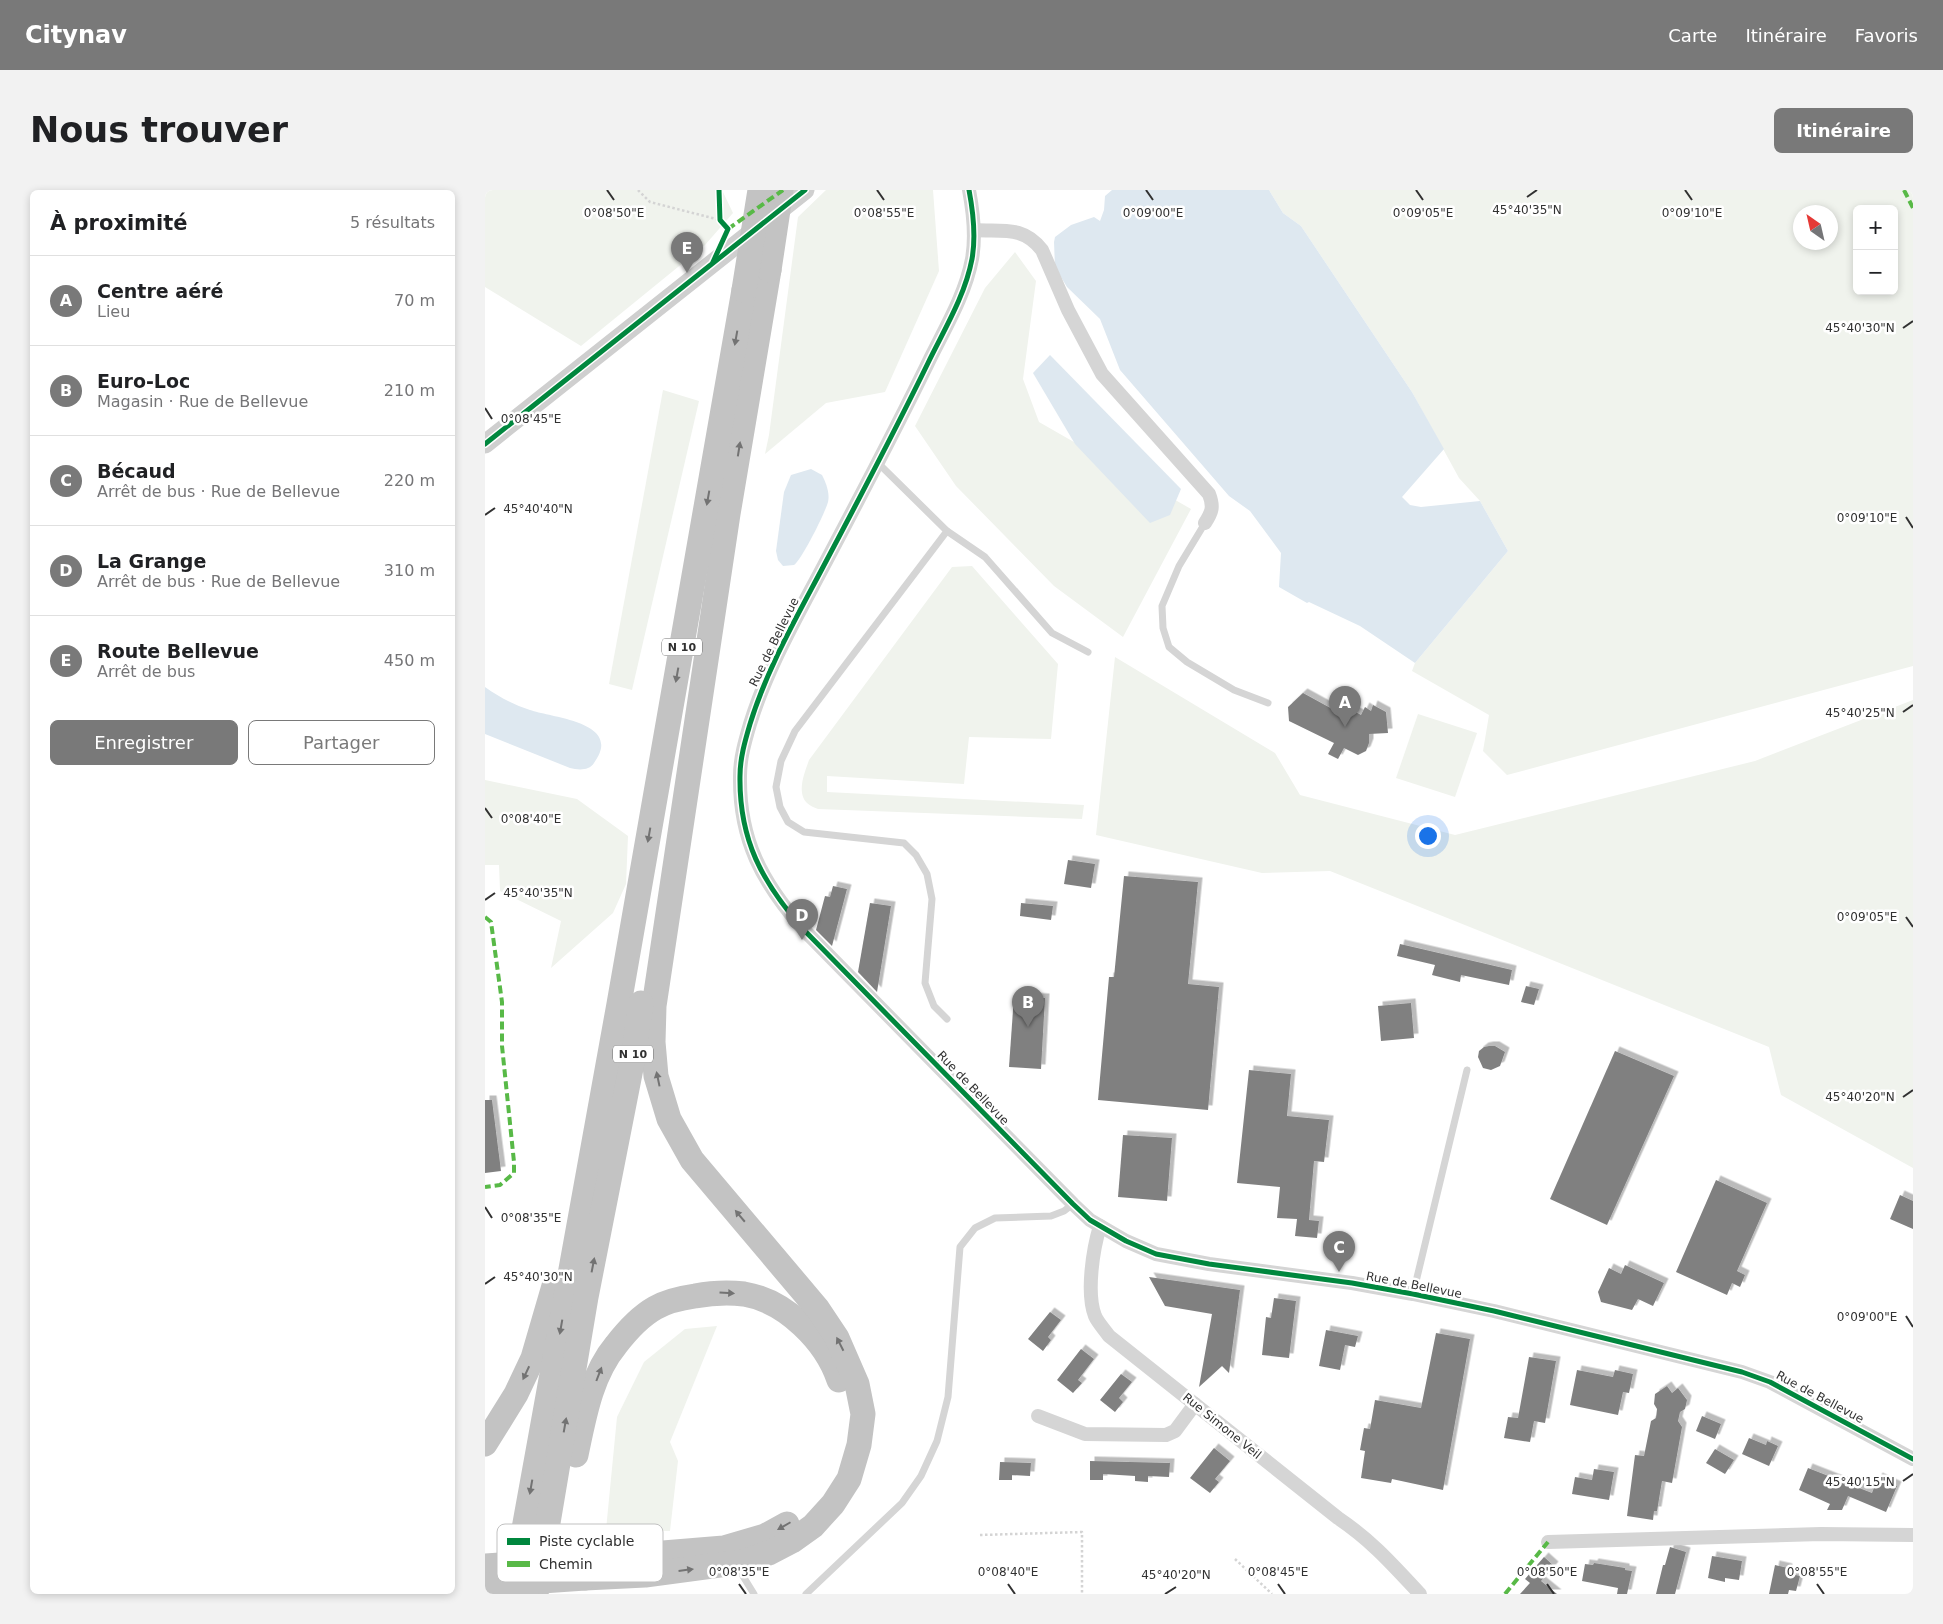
<!DOCTYPE html>
<html lang="fr">
<head>
<meta charset="utf-8">
<style>
  body { margin:0; font-family:"DejaVu Sans",sans-serif; background:#f2f2f2; color:#202124 }
  .controls { position:absolute; right:15px; top:15px; display:grid; overflow:hidden; border-radius:8px; box-shadow:0 2px 8px #0003 }
  .controls button { width:45px; height:45px; display:grid; place-items:center; padding:0; border:0; border-bottom:1px solid #e0e0e0; background:#fff; color:#202124; font:25px sans-serif }
  .compass { position:absolute; left:1308px; top:15px; width:45px; height:45px; border-radius:50%; background:#fff; box-shadow:0 2px 8px #0003; rotate:326deg }
  .you { position:absolute; left:942px; top:645px; width:18px; height:18px; margin:-12px; border:4px solid #fff; border-radius:50%; background:#1a73e8; box-shadow:0 0 0 8px #1a73e833 }
  .badge { display:grid; place-items:center; width:32px; height:32px; border-radius:50%; background:#797979; color:#fff; font-size:16px; font-weight:700 }
  .pin { position:absolute; translate:-50% -41px; filter:drop-shadow(0 1px 2px #0008) }
  .pin::after { content:''; position:absolute; top:26px; width:18px; height:15px; background:inherit; clip-path:polygon(0 0,100% 0,50% 100%) }
  .list { margin:0; padding:0; list-style:none }
  h2 { display:flex; justify-content:space-between; align-items:center; height:65px; margin:0; padding:0 20px; font-size:21px }
  h2 small { font-size:16px; font-weight:400; color:#757577 }
  .list li { display:grid; grid-template-columns:32px 1fr auto; gap:15px; align-items:center; box-sizing:border-box; height:90px; padding:0 20px; border-top:1px solid #e0e0e0 }
  .list b { display:block; font-size:19px; white-space:nowrap }
  .list p { margin:0; font-size:16px; white-space:nowrap; color:#757577 }
  .list em { font-size:16px; font-style:normal; color:#757577 }
  .actions { display:flex; gap:10px; padding:15px 20px }
  .actions a { flex:1; padding:11px 0; border:1px solid #797979; border-radius:8px; text-align:center; font-size:18px; color:#797979 }
  .actions .main { background:#797979; color:#fff }
  .map { position:relative; flex:none; width:1428px; height:1404px; overflow:hidden; border-radius:8px }
  header { display:flex; align-items:center; gap:30px; box-sizing:border-box; height:70px; padding:0 25px; background:#797979; color:#fff }
  header strong { font-size:24px }
  nav { display:flex; gap:28px; margin-inline-start:auto; font-size:18px }
  .intro { display:flex; align-items:center; justify-content:space-between; box-sizing:border-box; height:120px; padding:0 30px }
  h1 { margin:0; font-size:35px }
  .button { padding:12px 22px; border-radius:8px; background:#797979; color:#fff; font-size:18px; font-weight:700 }
  main { display:flex; gap:30px; padding:0 30px }
  aside { flex:1; background:#fff; border-radius:8px; box-shadow:0 2px 8px #0003 }
  .map>svg:first-child { display:block }
  .green { fill:#f0f3ed; fill-rule:evenodd }
  .water { fill:#dee8f0 }
  .building { fill:#808080; filter:url(#shadow) }
  .lines { fill:none; stroke-linecap:round; stroke-linejoin:round }
  .path { stroke:#d4d4d4; stroke-width:2.5; stroke-dasharray:2.5 2.5; stroke-linecap:butt }
  .lane { stroke:#d5d5d5; stroke-width:7 }
  .street { stroke:#d5d5d5; stroke-width:14 }
  .secondary { stroke:#cfcfcf; stroke-width:19 }
  .highway { stroke:#c3c3c3; stroke-width:25 }
  .highway-bridge { stroke:#c3c3c3; stroke-width:25 }
  .quiet { stroke:#58b947; stroke-width:4; stroke-dasharray:8 4; stroke-linecap:butt }
  .cycleway-casing { stroke:#fff; stroke-width:8 }
  .cycleway { stroke:#00873e; stroke-width:5 }
  .oneway { fill:#737373 }
  .ticks { fill:none; stroke:#313131; stroke-width:2 }
  .labels { text-anchor:middle; stroke-width:5; stroke-linejoin:round; paint-order:stroke }
  .shield { fill:#fff; stroke:#6f6f6f; stroke-width:1 }
  .shield-label { font-size:11px; font-weight:bold; fill:#313131 }
  .street-label { font-size:12px; fill:#313131; stroke:#fff }
  .key { fill:#fff; stroke:#c1c1c1; stroke-width:1 }
  .key-label { font-size:14px; fill:#313131 }
  .ticks-label { font-size:12px; text-anchor:middle; fill:#313131; stroke:#fff; stroke-width:5; stroke-linejoin:round; paint-order:stroke }
</style>
</head>
<body>
<header>
<strong>Citynav</strong>
<nav><a>Carte</a><a>Itinéraire</a><a>Favoris</a></nav>
</header>
<div class="intro"><h1>Nous trouver</h1><a class="button">Itinéraire</a></div>
<main>
<aside>
<h2>À proximité<small>5 résultats</small></h2>
<ul class="list">
<li><span class="badge">A</span><div><b>Centre aéré</b><p>Lieu</p></div><em>70 m</em></li>
<li><span class="badge">B</span><div><b>Euro-Loc</b><p>Magasin · Rue de Bellevue</p></div><em>210 m</em></li>
<li><span class="badge">C</span><div><b>Bécaud</b><p>Arrêt de bus · Rue de Bellevue</p></div><em>220 m</em></li>
<li><span class="badge">D</span><div><b>La Grange</b><p>Arrêt de bus · Rue de Bellevue</p></div><em>310 m</em></li>
<li><span class="badge">E</span><div><b>Route Bellevue</b><p>Arrêt de bus</p></div><em>450 m</em></li>
</ul>
<div class="actions"><a class="main">Enregistrer</a><a>Partager</a></div>
</aside>
<div class="map">
<svg width="1428" height="1404" viewBox="0 0 1428 1404">
  <defs>
    <filter id="shadow"><feDropShadow dx="4.5" dy="-4.5" stdDeviation="0" flood-color="#0004"/></filter>
  </defs>
  <rect width="100%" height="100%" fill="#fff"/>
  <g class="green">
    <polygon points="0,0 237,0 248,23 220,55 96,156 0,97"/>
    <polygon points="341,0 448,0 454,81 400,202 341,213 280,264 284,245 313,27"/>
    <path d="M784,0H1428V476L1022,585L998,561L1004,525L927,481L930,473L1023,361L995,311L974,288L927,202L816,36L798,23ZM1372,19H1409V101H1372ZM1316,22H1346V52H1316Z"/>
    <polygon points="530,62 551,91 538,189 554,232 706,319 638,447 569,396 471,296 430,236 500,98"/>
    <polygon points="178,200 214,211 147,500 124,494"/>
    <path d="M487,376L573,474L566,549L484,547L479,594L342,586V602L599,615L597,629L333,619C330,618 325,616 322,613C311,602 320,582 324,570L467,377Z"/>
    <polygon points="630,467 790,563 815,605 970,645 1270,571 1428,510 1428,978 1296,905 1284,857 845,681 777,683 611,645"/>
    <polygon points="933,524 992,543 970,607 911,588"/>
    <polygon points="0,590 92,609 143,646 141,694 128,723 66,778 76,731 15,701 14,675 0,675"/>
    <polygon points="232,1136 185,1252 193,1271 185,1341 121,1340 132,1227 159,1172 200,1139"/>
  </g>
  <g class="water">
    <polygon points="627,0 784,0 798,23 816,36 927,202 959,259 917,307 925,315 936,317 995,311 1023,361 930,473 875,436 824,412 822,413 794,397 796,363 765,321 744,306 635,180 615,129 582,97 570,77 569,52 570,47 586,35 609,27 615,31 619,20 620,6"/>
    <polygon points="565,165 696,299 685,325 665,333 590,254 548,183"/>
    <path d="M326,279L337,285C341,293 345,303 343,312C340,323 317,369 309,375L298,376L293,370L291,361L299,302L306,285Z"/>
    <path d="M0,497C14,507 29,515 45,520C68,528 139,532 109,573C104,581 93,580 85,578L0,544Z"/>
  </g>
  <g class="building">
    <polygon points="818,503 860,526 865,519 876,525 880,517 886,521 888,515 901,522 903,543 884,544 884,553 881,561 873,565 859,558 853,569 843,564 849,553 804,531 803,517"/>
    <polygon points="583,670 610,674 606,698 579,694"/>
    <polygon points="639,686 713,692 703,794 734,797 723,920 613,910 624,787 629,787"/>
    <polygon points="348,696 362,699 347,756 331,740 340,706 345,707"/>
    <polygon points="385,713 406,716 392,802 373,782"/>
    <polygon points="536,713 568,716 566,730 535,726"/>
    <polygon points="915,754 1027,780 1024,795 976,785 975,792 947,785 950,775 912,766"/>
    <polygon points="1041,796 1054,799 1049,815 1036,812"/>
    <polygon points="529,806 560,808 556,879 524,877"/>
    <polygon points="926,813 929,848 896,851 893,816"/>
    <polygon points="1004,856 1010,856 1020,862 1015,876 1006,880 998,878 993,867 994,861 999,857"/>
    <polygon points="1130,861 1189,886 1122,1035 1065,1009"/>
    <polygon points="764,880 806,884 802,926 844,930 839,972 829,971 824,1030 834,1031 832,1048 810,1046 812,1029 792,1028 795,997 752,993"/>
    <polygon points="0,910 7,910 16,981 0,983"/>
    <polygon points="638,945 687,948 682,1011 633,1007"/>
    <polygon points="1231,990 1282,1013 1252,1081 1260,1085 1255,1097 1247,1093 1242,1105 1191,1082"/>
    <polygon points="1415,1005 1428,1011 1428,1039 1405,1029"/>
    <polygon points="1140,1075 1179,1093 1168,1116 1153,1109 1147,1120 1116,1112 1113,1102 1124,1078 1136,1084"/>
    <polygon points="664,1087 755,1100 744,1183 737,1176 714,1197 727,1124 680,1116"/>
    <polygon points="789,1108 811,1111 804,1168 777,1165 781,1127 786,1128"/>
    <polygon points="565,1122 576,1130 563,1147 566,1150 558,1161 543,1149"/>
    <polygon points="841,1140 873,1146 870,1157 860,1155 855,1180 834,1176"/>
    <polygon points="951,1143 985,1149 958,1300 907,1289 906,1293 876,1288 880,1261 875,1260 879,1238 885,1239 890,1210 936,1218"/>
    <polygon points="596,1159 609,1169 593,1190 597,1193 588,1203 572,1190"/>
    <polygon points="1044,1167 1071,1171 1060,1233 1049,1231 1045,1252 1019,1248 1023,1227 1033,1228"/>
    <polygon points="1092,1180 1128,1187 1130,1180 1148,1184 1144,1203 1138,1202 1133,1225 1085,1215"/>
    <polygon points="636,1184 647,1192 634,1208 638,1212 630,1222 615,1210"/>
    <polygon points="1182,1196 1187,1203 1193,1198 1202,1210 1200,1219 1195,1222 1193,1231 1197,1237 1187,1293 1177,1291 1172,1321 1169,1321 1168,1330 1142,1326 1150,1265 1159,1266 1166,1231 1171,1228 1172,1219 1169,1214 1170,1204"/>
    <polygon points="1217,1226 1236,1234 1230,1249 1211,1241"/>
    <polygon points="1264,1248 1281,1255 1282,1251 1293,1256 1284,1276 1257,1264"/>
    <polygon points="729,1258 745,1271 730,1289 734,1292 725,1303 705,1288"/>
    <polygon points="1230,1259 1249,1270 1240,1284 1221,1273"/>
    <polygon points="605,1271 685,1273 684,1287 663,1286 663,1292 650,1291 650,1286 618,1284 618,1290 605,1290"/>
    <polygon points="515,1272 546,1273 545,1286 527,1285 527,1290 514,1290"/>
    <polygon points="1323,1278 1387,1303 1393,1287 1412,1296 1401,1322 1363,1306 1357,1320 1342,1320 1345,1314 1314,1300"/>
    <polygon points="1109,1279 1129,1282 1124,1310 1087,1304 1090,1287 1107,1290"/>
    <polygon points="1185,1357 1201,1362 1190,1404 1171,1404 1178,1375 1180,1375"/>
    <polygon points="1227,1366 1257,1371 1254,1390 1240,1388 1240,1392 1223,1388"/>
    <polygon points="1059,1367 1069,1376 1056,1391 1072,1404 1035,1404 1045,1393 1040,1389"/>
    <polygon points="1109,1373 1140,1378 1140,1380 1147,1381 1142,1404 1132,1404 1133,1398 1097,1391 1100,1374 1108,1375"/>
    <polygon points="1290,1375 1303,1378 1302,1383 1315,1386 1311,1401 1304,1400 1303,1404 1284,1404"/>
  </g>
  <g class="lines">
    <g class="path">
      <polyline points="153,0 165,12 235,30"/>
      <polyline points="495,1345 597,1342 597,1404"/>
      <polyline points="750,1369 787,1404"/>
    </g>
    <g class="lane">
      <polyline points="393,273 462,341 500,367 567,443 603,462"/>
      <polyline points="720,333 694,376 677,416 678,438 684,457 702,472 749,500 783,513"/>
      <polyline points="462,341 310,541 296,571 291,597 295,617 303,632 319,642 419,653 431,665 442,684 447,709 440,793 449,816 462,829"/>
      <polyline points="928,1104 982,880"/>
      <polyline points="253,1378 269,1404"/>
      <polyline points="321,1404 417,1313 436,1286 452,1251 463,1207 475,1057 490,1038 510,1028 566,1026 579,1021 588,1014"/>
    </g>
    <g class="street">
      <path d="M484,0C488,21 491,47 487,69C480,106 459,140 443,173C409,243 373,311 337,379C310,430 282,479 265,534C260,551 255,568 255,586C254,650 277,692 318,739L588,1014L605,1030L641,1051L671,1064L724,1074L867,1093L928,1104L1009,1121L1257,1182L1285,1192L1428,1269"/>
      <path d="M489,40C517,42 538,35 557,60L583,120L617,184L724,304C729,317 727,322 720,333"/>
      <path d="M615,1036C608,1059 601,1103 610,1126C613,1133 620,1140 624,1146L853,1328C887,1351 907,1374 935,1404"/>
      <polyline points="553,1226 600,1244 681,1245 690,1241 710,1214"/>
      <polyline points="1063,1352 1336,1344 1428,1345"/>
    </g>
    <polyline class="secondary" points="0,254 320,0"/>
    <g class="highway">
      <polyline points="0,1254 31,1204 48,1168 69,1096"/>
      <path d="M91,1265C99,1227 106,1185 131,1155C141,1142 156,1126 170,1118C182,1111 196,1108 210,1106C226,1103 243,1102 259,1104C301,1111 341,1151 354,1190"/>
      <polyline points="105,1369 239,1358 280,1346 302,1334"/>
      <polyline points="100,1388 160,1385 257,1372 284,1363 307,1351 328,1336 348,1314 364,1289 374,1255 378,1224 372,1194 352,1148 332,1118 207,970 184,929 171,886 168,852 169,816 243,324 284,80"/>
      <polyline points="29,1394 134,814 259,100"/>
      <polyline points="51,1404 101,1107 148,868 156,813"/>
    </g>
    <g class="highway-bridge">
      <polyline points="284,80 296,0"/>
      <polyline points="259,100 275,0"/>
      <polyline points="0,1376 105,1369"/>
      <polyline points="0,1395 100,1388"/>
    </g>
    <g class="quiet">
      <polyline points="1419,0 1428,18"/>
      <polyline points="243,39 298,0"/>
      <polyline points="0,727 6,732 17,812 17,856 29,972 29,983 15,995 0,997"/>
      <polyline points="1020,1404 1063,1352"/>
    </g>
    <g class="cycleway-casing">
      <g id="cycleway">
        <path d="M484,0C488,21 491,47 487,69C480,106 459,140 443,173C409,243 373,311 337,379C310,430 282,479 265,534C260,551 255,568 255,586C254,650 277,692 318,739L588,1014L605,1030L641,1051L671,1064L724,1074L867,1093L928,1104L1009,1121L1257,1182L1285,1192L1428,1269"/>
        <polyline points="228,72 243,39 235,30 234,0"/>
        <polyline points="0,254 320,0"/>
      </g>
    </g>
    <use href="#cycleway" class="cycleway"/>
  </g>
  <defs><path id="oneway-solid" d="M-6-.8H1V-3.2L6.5 0L1 3.2V.8H-6Z" transform="scale(1.25)"/></defs>
  <g class="oneway">
    <use href="#oneway-solid" transform="translate(251 148) rotate(100)"/>
    <use href="#oneway-solid" transform="translate(254 259) rotate(-81)"/>
    <use href="#oneway-solid" transform="translate(223 308) rotate(100)"/>
    <use href="#oneway-solid" transform="translate(192 485) rotate(100)"/>
    <use href="#oneway-solid" transform="translate(164 645) rotate(100)"/>
    <use href="#oneway-solid" transform="translate(173 889) rotate(-102)"/>
    <use href="#oneway-solid" transform="translate(255 1026) rotate(-130)"/>
    <use href="#oneway-solid" transform="translate(108 1075) rotate(-79)"/>
    <use href="#oneway-solid" transform="translate(242 1103) rotate(3)"/>
    <use href="#oneway-solid" transform="translate(76 1137) rotate(100)"/>
    <use href="#oneway-solid" transform="translate(355 1154) rotate(-117)"/>
    <use href="#oneway-solid" transform="translate(41 1183) rotate(115)"/>
    <use href="#oneway-solid" transform="translate(114 1184) rotate(-69)"/>
    <use href="#oneway-solid" transform="translate(80 1235) rotate(-80)"/>
    <use href="#oneway-solid" transform="translate(46 1297) rotate(100)"/>
    <use href="#oneway-solid" transform="translate(299 1336) rotate(150)"/>
    <use href="#oneway-solid" transform="translate(201 1380) rotate(-7)"/>
  </g>
  <path class="ticks" d="M122,0L129,10M392,0L399,10M661,0L668,10M931,0L938,10M1200,0L1207,10M1042,7L1052,0M1418,138L1428,131M0,218L7,229M0,325L10,318M1421,327L1428,338M1418,522L1428,515M0,618L7,628M0,710L10,703M1421,727L1428,737M1418,907L1428,900M0,1017L7,1028M0,1094L10,1087M1421,1126L1428,1137M1418,1291L1428,1284M254,1394L261,1404M523,1394L530,1404M793,1394L800,1404M1062,1394L1069,1404M1332,1394L1339,1404M680,1404L691,1397"/>
  <g class="labels">
    <g class="shield">
      <rect x="177" y="448.5" width="40" height="17" rx="4"/>
      <rect x="128" y="855.5" width="40" height="17" rx="4"/>
    </g>
    <g class="shield-label">
      <text x="197" y="461">N 10</text>
      <text x="148" y="868">N 10</text>
    </g>
    <g class="street-label">
      <text transform="translate(289 452) rotate(-64)" y="4">Rue de Bellevue</text>
      <text transform="translate(488 898) rotate(46)" y="4">Rue de Bellevue</text>
      <text transform="translate(929 1095) rotate(11)" y="4">Rue de Bellevue</text>
      <text transform="translate(1335 1207) rotate(28)" y="4">Rue de Bellevue</text>
      <text transform="translate(737 1236) rotate(39)" y="4">Rue Simone Veil</text>
    </g>
  </g>
  <rect x="12" y="1334" width="166" height="58" rx="8" class="key"/>
  <rect x="22" y="1348" width="23" height="7" fill="#00873e"/>
  <rect x="22" y="1371" width="23" height="6" fill="#58b947"/>
  <g class="key-label">
    <text x="54" y="1356">Piste cyclable</text>
    <text x="54" y="1379">Chemin</text>
  </g>
  <g class="ticks-label">
    <text x="1042" y="24">45°40'35"N</text>
    <text x="129" y="27">0°08'50"E</text>
    <text x="399" y="27">0°08'55"E</text>
    <text x="668" y="27">0°09'00"E</text>
    <text x="938" y="27">0°09'05"E</text>
    <text x="1207" y="27">0°09'10"E</text>
    <text x="1375" y="142">45°40'30"N</text>
    <text x="46" y="233">0°08'45"E</text>
    <text x="53" y="323">45°40'40"N</text>
    <text x="1382" y="332">0°09'10"E</text>
    <text x="1375" y="527">45°40'25"N</text>
    <text x="46" y="633">0°08'40"E</text>
    <text x="53" y="707">45°40'35"N</text>
    <text x="1382" y="731">0°09'05"E</text>
    <text x="1375" y="911">45°40'20"N</text>
    <text x="46" y="1032">0°08'35"E</text>
    <text x="53" y="1091">45°40'30"N</text>
    <text x="1382" y="1131">0°09'00"E</text>
    <text x="1375" y="1296">45°40'15"N</text>
    <text x="254" y="1386">0°08'35"E</text>
    <text x="523" y="1386">0°08'40"E</text>
    <text x="793" y="1386">0°08'45"E</text>
    <text x="1062" y="1386">0°08'50"E</text>
    <text x="1332" y="1386">0°08'55"E</text>
    <text x="691" y="1389">45°40'20"N</text>
  </g>
</svg>
<div class="controls">
<button>+</button>
<button>−</button>
</div>
<svg class="compass" viewBox="-18 -18 36 36"><path d="M0-13l5 13h-10z" fill="#e53935"/><path d="M0 13l5-13h-10z" fill="#757577"/></svg>
<div class="you"></div>
<div class="pin badge" style="left:860px;top:537px">A</div>
<div class="pin badge" style="left:543px;top:837px">B</div>
<div class="pin badge" style="left:854px;top:1082px">C</div>
<div class="pin badge" style="left:317px;top:750px">D</div>
<div class="pin badge" style="left:202px;top:83px">E</div>
</div>
</main>
</body>
</html>
